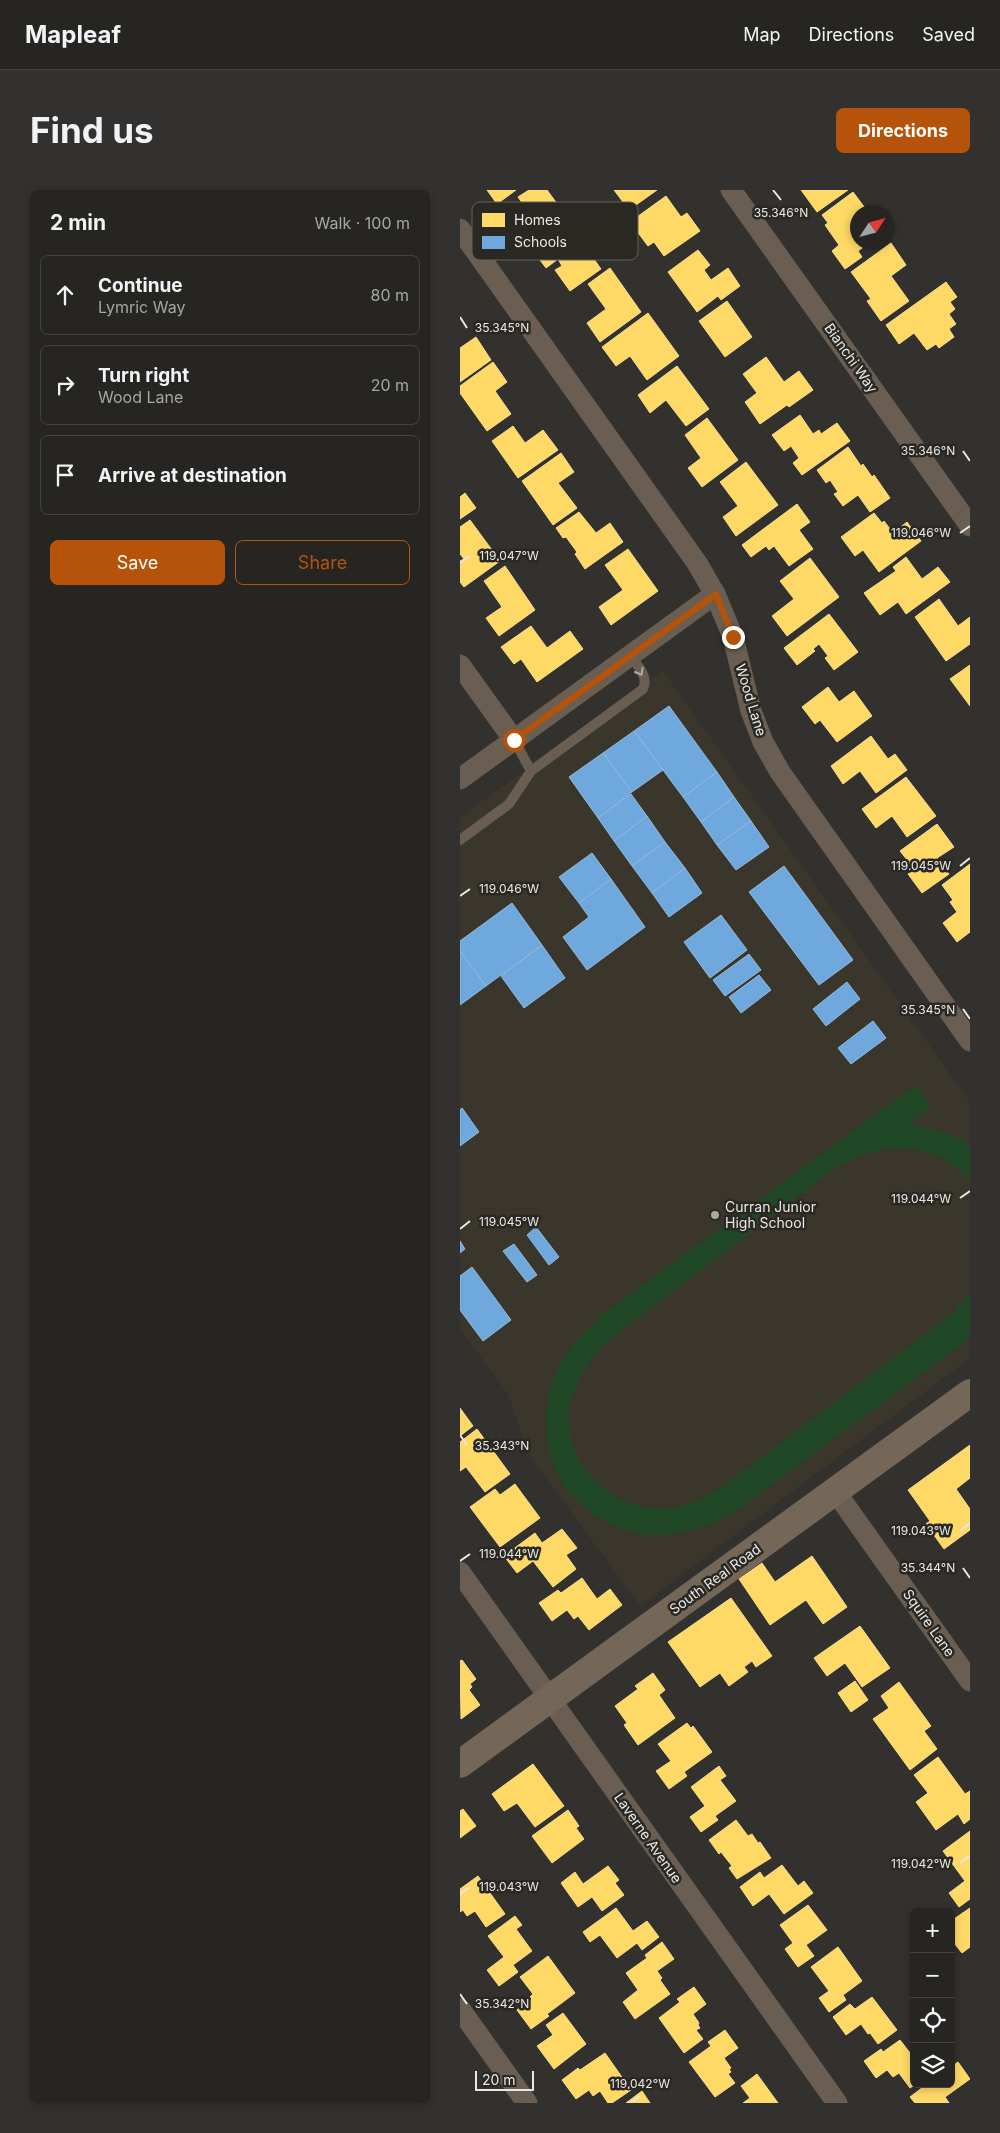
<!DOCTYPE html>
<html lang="en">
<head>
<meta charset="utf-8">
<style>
  body { margin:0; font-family:Inter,sans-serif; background:#32312f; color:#f1f3f6 }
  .controls { position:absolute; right:15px; bottom:15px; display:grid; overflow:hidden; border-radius:8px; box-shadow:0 2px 8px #0003 }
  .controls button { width:45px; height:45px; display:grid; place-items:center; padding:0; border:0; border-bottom:1px solid #424240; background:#262522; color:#f1f3f6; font:25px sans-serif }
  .compass { position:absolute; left:390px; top:15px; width:45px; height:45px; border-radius:50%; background:#262522; box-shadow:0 2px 8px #0003; rotate:54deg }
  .scale { position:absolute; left:15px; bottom:12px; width:59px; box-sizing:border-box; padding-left:5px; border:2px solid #e9e8e4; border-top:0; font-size:14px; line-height:18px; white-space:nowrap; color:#e9e8e4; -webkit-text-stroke:4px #2a2823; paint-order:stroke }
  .stop { position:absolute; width:15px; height:15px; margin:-11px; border:4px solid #b45309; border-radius:50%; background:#fff }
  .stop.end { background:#b45309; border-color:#fff; box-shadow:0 1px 5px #0008 }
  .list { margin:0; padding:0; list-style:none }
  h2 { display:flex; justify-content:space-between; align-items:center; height:65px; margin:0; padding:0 20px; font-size:21px }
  h2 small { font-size:16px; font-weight:400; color:#a4a5a5 }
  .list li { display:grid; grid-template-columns:32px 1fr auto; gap:15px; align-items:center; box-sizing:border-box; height:80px; margin:0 10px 10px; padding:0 10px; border:1px solid #424240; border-radius:8px }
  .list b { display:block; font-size:19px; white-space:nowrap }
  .list p { margin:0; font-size:16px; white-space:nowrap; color:#a4a5a5 }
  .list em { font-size:16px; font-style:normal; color:#a4a5a5 }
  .actions { display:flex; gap:10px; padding:15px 20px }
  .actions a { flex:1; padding:11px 0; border:1px solid #b45309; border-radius:8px; text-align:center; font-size:18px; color:#b45309 }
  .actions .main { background:#b45309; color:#fff }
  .icon { flex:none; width:28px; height:28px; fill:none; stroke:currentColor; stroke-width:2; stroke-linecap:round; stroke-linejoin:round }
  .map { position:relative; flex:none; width:510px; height:1913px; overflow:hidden; border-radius:8px }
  header { display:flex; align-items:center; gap:30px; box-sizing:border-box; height:70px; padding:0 25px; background:#262522; border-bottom:1px solid #424240 }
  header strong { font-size:24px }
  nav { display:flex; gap:28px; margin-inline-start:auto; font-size:18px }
  .intro { display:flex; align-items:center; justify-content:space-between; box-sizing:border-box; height:120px; padding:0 30px }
  h1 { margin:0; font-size:35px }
  .button { padding:12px 22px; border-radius:8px; background:#b45309; color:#fff; font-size:18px; font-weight:700 }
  main { display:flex; gap:30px; padding:0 30px }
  aside { flex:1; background:#262522; border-radius:8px; box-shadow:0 2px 8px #0003 }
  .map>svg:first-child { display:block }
  .built { fill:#3b362c }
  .green { fill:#204826 }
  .homes { fill:#ffd966; stroke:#f8de8c }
  .schools { fill:#6fa8dc; stroke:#94bbde }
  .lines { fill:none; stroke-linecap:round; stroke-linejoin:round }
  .lane { stroke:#695e51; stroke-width:10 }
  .street { stroke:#695e51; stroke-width:21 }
  .secondary { stroke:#746757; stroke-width:28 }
  .oneway { stroke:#afaaa2 }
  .route { stroke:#b45309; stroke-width:6 }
  .ticks { fill:none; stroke:#e9e8e4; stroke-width:2 }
  .poi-dot { fill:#a9a8a4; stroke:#2a2823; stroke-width:2 }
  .labels { text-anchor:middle; stroke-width:5; stroke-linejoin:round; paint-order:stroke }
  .street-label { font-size:14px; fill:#e9e8e4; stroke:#2a2823 }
  .poi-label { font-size:14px; fill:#e9e8e4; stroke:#2a2823; text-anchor:start }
  .key { fill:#2a2823; stroke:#63625d; stroke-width:1 }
  .key-label { font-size:14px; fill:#e9e8e4 }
  .ticks-label { font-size:12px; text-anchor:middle; fill:#e9e8e4; stroke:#2a2823; stroke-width:5; stroke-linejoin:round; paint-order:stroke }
</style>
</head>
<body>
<header>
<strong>Mapleaf</strong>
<nav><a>Map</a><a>Directions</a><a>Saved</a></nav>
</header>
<div class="intro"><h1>Find us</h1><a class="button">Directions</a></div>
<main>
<aside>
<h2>2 min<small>Walk · 100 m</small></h2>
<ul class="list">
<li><svg class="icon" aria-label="ahead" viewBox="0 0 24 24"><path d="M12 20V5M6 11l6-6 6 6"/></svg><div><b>Continue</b><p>Lymric Way</p></div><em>80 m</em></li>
<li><svg class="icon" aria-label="right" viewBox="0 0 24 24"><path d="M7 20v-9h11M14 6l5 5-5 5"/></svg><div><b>Turn right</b><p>Wood Lane</p></div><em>20 m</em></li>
<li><svg class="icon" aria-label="arrive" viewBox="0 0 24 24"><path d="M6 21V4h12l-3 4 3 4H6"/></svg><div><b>Arrive at destination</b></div></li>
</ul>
<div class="actions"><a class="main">Save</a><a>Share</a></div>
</aside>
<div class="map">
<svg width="510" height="1913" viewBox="0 0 510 1913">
  <rect width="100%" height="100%" fill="#33312e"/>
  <polygon class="built" points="203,481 510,912 510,1168 180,1416 68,1263 48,1204 0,1139 0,627"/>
  <path class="green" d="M456,895L471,917L448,934C470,939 492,941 510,956V991C471,949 423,950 376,978L150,1149C129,1170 111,1194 109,1224C106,1279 156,1323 209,1318C229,1316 246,1307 262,1297L488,1127L510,1103V1148L271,1325C247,1336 228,1344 202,1345C175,1347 144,1335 125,1317C119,1312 112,1307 108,1301C79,1262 79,1205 106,1165C114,1152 125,1141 137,1131L136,1129Z"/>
  <g class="homes">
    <polygon points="27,0 56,0 37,14"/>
    <polygon points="69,0 87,0 109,30 72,56 58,38 73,28 58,7"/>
    <polygon points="154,0 197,0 169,20"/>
    <polygon points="341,0 388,0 357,22"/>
    <polygon points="393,2 408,22 398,22 398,52 410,52 398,61 402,67 385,79 372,61 379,55 365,35 368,33 362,25"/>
    <polygon points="206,6 221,27 227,23 240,41 204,66 194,52 188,56 170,32"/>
    <polygon points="109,34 141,79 110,101 95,80 102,76 98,69 86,78 74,62"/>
    <polygon points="431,53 446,75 431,86 449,111 421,131 407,111 411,109 391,82"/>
    <polygon points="238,60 250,75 244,80 251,90 268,78 280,96 261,110 258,106 237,122 208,82"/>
    <polygon points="150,78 181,122 140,152 127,133 146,119 128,94"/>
    <polygon points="486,92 497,107 490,112 495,119 489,124 496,134 489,139 494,147 479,158 476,154 467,160 454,143 439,154 426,135"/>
    <polygon points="267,111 292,147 265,167 239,131"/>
    <polygon points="188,123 219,166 187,190 170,166 156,176 142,157"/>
    <polygon points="16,147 31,170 0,192 0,158"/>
    <polygon points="306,167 324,192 339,181 353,200 329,217 327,215 300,234 285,212 297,203 283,184"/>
    <polygon points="33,172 47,192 35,201 51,224 27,241 0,203 0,196"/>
    <polygon points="217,176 249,219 226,236 206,210 190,223 178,205"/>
    <polygon points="340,225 353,244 359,240 361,244 377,233 390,251 342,285 333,273 339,268 331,256 324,261 312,245"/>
    <polygon points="247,228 278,270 242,297 228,278 241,268 225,245"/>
    <polygon points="53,236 65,253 83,240 98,260 58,288 32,251"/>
    <polygon points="388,257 401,276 403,274 412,287 414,285 430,308 410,322 398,305 383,316 374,304 378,302 370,290 366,293 357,280"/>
    <polygon points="101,263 114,282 98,293 117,318 93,335 62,291"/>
    <polygon points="286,272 318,315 276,346 263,327 278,316 260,292"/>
    <polygon points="5,303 16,318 0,329 0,307"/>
    <polygon points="337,314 350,332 339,340 353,359 329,376 314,356 309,360 306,356 291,367 282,355"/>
    <polygon points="119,322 136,343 150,333 163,352 125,379 115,364 117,362 106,347 103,348 96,338"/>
    <polygon points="414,323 422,333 424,331 433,343 447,332 461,351 419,382 403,360 395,366 381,347"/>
    <polygon points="10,330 40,371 4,397 0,392 0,371 4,369 0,364 0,337"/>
    <polygon points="168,359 198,401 151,435 139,417 163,400 145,375"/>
    <polygon points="446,367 462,389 478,377 490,392 446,424 438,412 420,425 404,403 436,381 433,377"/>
    <polygon points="350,368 379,407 327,446 312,426 334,409 320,391"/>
    <polygon points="45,376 75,420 39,446 26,428 42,417 24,391"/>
    <polygon points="479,409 498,436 510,427 510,454 486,471 455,427"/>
    <polygon points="369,424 398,462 374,480 365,468 368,466 359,454 353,459 355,461 337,475 324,458"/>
    <polygon points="71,436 87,458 110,441 123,459 77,492 61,469 54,474 41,457"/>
    <polygon points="510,475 510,516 490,489"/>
    <polygon points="368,497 379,512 394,501 412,526 377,552 360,530 355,534 342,517"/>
    <polygon points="411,546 428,569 435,564 447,580 416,603 400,581 383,594 371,576"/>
    <polygon points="446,587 476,626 447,647 432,626 416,638 402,619"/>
    <polygon points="477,634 494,657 477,668 489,684 462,703 448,684 455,680 440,661"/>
    <polygon points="510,674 510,742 497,752 483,733 497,722 490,712 493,710 482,695"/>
    <polygon points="0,1218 13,1236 0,1246"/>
    <polygon points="17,1239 50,1284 25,1302 6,1277 0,1281 0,1252"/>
    <polygon points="510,1255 510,1288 496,1299 510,1319 510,1340 484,1359 466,1334 470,1331 448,1300"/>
    <polygon points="55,1294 80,1328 40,1357 10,1317 35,1299 40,1305"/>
    <polygon points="102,1339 117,1358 106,1365 116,1379 93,1397 73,1371 57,1383 44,1366 75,1343 82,1353"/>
    <polygon points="352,1366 387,1417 363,1434 346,1410 310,1435 279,1389 302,1373 315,1392"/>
    <polygon points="122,1388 137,1409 150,1399 162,1415 129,1440 118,1426 114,1429 107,1420 92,1431 79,1413 98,1400 101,1403"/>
    <polygon points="271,1408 312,1466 296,1477 292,1471 284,1477 288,1482 269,1496 260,1483 240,1497 208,1452"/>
    <polygon points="400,1436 430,1478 402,1497 385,1473 367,1486 354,1468"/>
    <polygon points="2,1470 16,1489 10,1494 12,1497 9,1500 20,1515 1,1529 0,1471"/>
    <polygon points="193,1483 205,1500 199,1505 215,1528 178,1555 164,1535 167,1533 155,1516 178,1499 175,1496"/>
    <polygon points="395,1491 408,1510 391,1522 378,1503"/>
    <polygon points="439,1492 471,1536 464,1541 477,1559 450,1580 413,1529 429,1518 421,1506"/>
    <polygon points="227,1533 231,1538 233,1536 252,1562 224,1582 227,1586 209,1599 196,1581 211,1571 198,1554"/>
    <polygon points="478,1567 505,1604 510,1601 510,1629 504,1634 498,1624 476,1640 456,1612 468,1603 454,1585"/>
    <polygon points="73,1574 104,1616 75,1637 57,1613 44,1621 32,1604"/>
    <polygon points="259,1576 266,1586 260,1590 276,1611 255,1626 258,1630 241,1642 230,1627 245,1616 231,1597"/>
    <polygon points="3,1619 16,1636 0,1648 0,1621"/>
    <polygon points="108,1620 119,1636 116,1638 124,1649 92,1673 72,1646"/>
    <polygon points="276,1630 288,1646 292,1644 298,1653 300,1652 311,1668 277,1689 269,1678 272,1676 261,1662 259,1664 249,1650"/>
    <polygon points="510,1641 510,1709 499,1717 489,1703 505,1691 483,1661"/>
    <polygon points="322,1675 338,1696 344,1691 353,1703 324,1724 309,1704 293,1716 280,1697 300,1682 304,1688"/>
    <polygon points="148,1676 159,1690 155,1693 164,1705 142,1721 132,1707 118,1717 101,1693 115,1682 123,1694"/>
    <polygon points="18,1686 45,1724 26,1737 15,1721 7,1726 3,1720 0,1722 0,1699"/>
    <polygon points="348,1715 367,1740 346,1755 354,1766 338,1777 325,1759 333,1753 320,1735"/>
    <polygon points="156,1718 173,1741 187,1731 199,1747 182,1760 177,1753 157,1768 140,1745 130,1752 123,1742"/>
    <polygon points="510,1718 510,1757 502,1763 491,1749 491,1731"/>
    <polygon points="55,1726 62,1735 56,1739 72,1761 53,1775 58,1782 39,1796 27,1780 44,1767 28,1746"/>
    <polygon points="202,1752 214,1769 197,1781 202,1788 200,1790 210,1804 175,1829 163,1812 178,1800 166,1783 187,1768 185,1765"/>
    <polygon points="378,1757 402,1791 383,1805 386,1810 369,1822 359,1808 369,1801 351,1777"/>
    <polygon points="88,1766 115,1803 87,1824 89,1826 71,1839 57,1820 72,1809 70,1807 73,1804 60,1787"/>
    <polygon points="234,1797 246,1814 233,1824 239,1833 238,1835 240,1838 236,1840 243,1849 224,1863 199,1828 220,1812 217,1809"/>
    <polygon points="412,1807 437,1840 418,1854 410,1843 408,1844 401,1834 386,1845 373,1827 390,1814 395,1819"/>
    <polygon points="103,1823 126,1854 94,1879 77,1856 93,1845 86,1835"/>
    <polygon points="265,1840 278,1858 264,1868 271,1878 269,1879 271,1882 268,1884 275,1893 255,1907 229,1872 251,1856 248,1852"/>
    <polygon points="440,1850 454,1868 454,1894 456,1894 450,1898 439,1883 433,1887 427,1880 416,1888 404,1871 421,1859 423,1862"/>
    <polygon points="145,1863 171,1900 152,1913 148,1913 140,1901 133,1906 129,1900 116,1909 102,1890 118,1878 120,1880"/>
    <polygon points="498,1872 510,1889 485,1907 489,1913 455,1913 450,1907 467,1894 491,1894 491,1877"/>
    <polygon points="297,1884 318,1913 283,1913 290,1908 281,1896"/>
    <polygon points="182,1901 190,1913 166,1913"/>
  </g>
  <g class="schools">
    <polygon points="209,516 257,582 223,607 174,541"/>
    <polygon points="174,541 203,580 172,602 143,563"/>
    <polygon points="143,563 172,602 138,628 109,587"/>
    <polygon points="257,582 274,607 241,632 223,607"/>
    <polygon points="171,604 187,626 154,651 138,628"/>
    <polygon points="274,607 291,631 257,655 241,632"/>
    <polygon points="187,626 205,652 172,676 154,651"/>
    <polygon points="291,631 309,657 276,680 257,655"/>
    <polygon points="205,652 225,678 192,703 172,676"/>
    <polygon points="132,663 151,689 119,713 99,687"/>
    <polygon points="324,676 393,770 359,795 289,702"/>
    <polygon points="225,678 242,703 209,727 192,703"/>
    <polygon points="151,689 185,737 127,780 103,747 129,727 119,713"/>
    <polygon points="52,713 82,755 26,796 0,761 0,751"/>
    <polygon points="261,725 287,760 250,788 224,752"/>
    <polygon points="82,755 105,788 64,818 41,786"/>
    <polygon points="1,762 26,796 0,815 0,763"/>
    <polygon points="289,764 301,780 265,806 253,790"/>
    <polygon points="299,785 311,800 281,823 269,807"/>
    <polygon points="387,792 400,809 366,836 353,819"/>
    <polygon points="413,831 426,848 391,874 378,858"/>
    <polygon points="2,918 19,942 0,956 0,920"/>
    <polygon points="76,1037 99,1067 89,1075 67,1045"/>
    <polygon points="0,1051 5,1059 0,1063"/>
    <polygon points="54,1054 77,1085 67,1092 43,1061"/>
    <polygon points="12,1077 51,1130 23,1151 0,1120 0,1086"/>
  </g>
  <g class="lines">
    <g class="lane">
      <polyline points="54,550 71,581"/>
      <path d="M0,650L49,614L71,581L183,499C189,486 177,475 170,466"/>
    </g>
    <g class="street">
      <polyline points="271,0 510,336"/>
      <polyline points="0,39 237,373 255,404 273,447 291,521 303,552 320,582 510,851"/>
      <polyline points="0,475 54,550"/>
      <polyline points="0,589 255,404"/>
      <polyline points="375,1301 510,1491"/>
      <polyline points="0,1382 377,1913"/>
      <polyline points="0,1819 67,1913"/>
    </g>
    <polyline class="secondary" points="0,1574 510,1203"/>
  </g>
  <defs><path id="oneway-chevron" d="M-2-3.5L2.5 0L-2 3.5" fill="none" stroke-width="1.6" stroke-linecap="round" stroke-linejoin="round" transform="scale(1.25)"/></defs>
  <use class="oneway" href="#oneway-chevron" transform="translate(180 482) rotate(60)"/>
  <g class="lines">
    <polyline class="route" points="54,550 256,404 273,447"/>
  </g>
  <path class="ticks" d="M313,0L321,10M0,127L7,138M503,261L510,271M500,343L510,336M0,373L10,366M500,676L510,668M0,706L10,699M503,819L510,829M500,1008L510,1001M0,1039L10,1031M0,1245L7,1255M500,1341L510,1333M0,1371L10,1364M503,1378L510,1388M500,1673L510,1666M0,1704L10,1697M0,1804L7,1814M170,1913L180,1906"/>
  <circle class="poi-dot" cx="255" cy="1025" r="5"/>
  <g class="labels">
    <g class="street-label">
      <text transform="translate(391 168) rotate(55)" y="5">Bianchi Way</text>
      <text transform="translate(291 510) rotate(73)" y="5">Wood Lane</text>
      <text transform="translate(255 1389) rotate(-36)" y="5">South Real Road</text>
      <text transform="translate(469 1433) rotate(55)" y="5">Squire Lane</text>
      <text transform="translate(188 1648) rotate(55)" y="5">Laverne Avenue</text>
    </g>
    <g class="poi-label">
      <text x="265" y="1022">Curran Junior<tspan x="265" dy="16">High School</tspan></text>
    </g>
  </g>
  <rect x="12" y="12" width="166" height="58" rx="8" class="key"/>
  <rect x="22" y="23" width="23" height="14" fill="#ffd966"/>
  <rect x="22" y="46" width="23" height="13" fill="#6fa8dc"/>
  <g class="key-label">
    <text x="54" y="35">Homes</text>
    <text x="54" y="57">Schools</text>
  </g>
  <g class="ticks-label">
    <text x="321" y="27">35.346°N</text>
    <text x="42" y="142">35.345°N</text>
    <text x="468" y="265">35.346°N</text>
    <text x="461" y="347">119.046°W</text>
    <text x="49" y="370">119.047°W</text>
    <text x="461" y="680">119.045°W</text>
    <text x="49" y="703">119.046°W</text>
    <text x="468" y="824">35.345°N</text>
    <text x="461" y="1013">119.044°W</text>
    <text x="49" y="1036">119.045°W</text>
    <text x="42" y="1260">35.343°N</text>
    <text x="461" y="1345">119.043°W</text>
    <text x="49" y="1368">119.044°W</text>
    <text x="468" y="1382">35.344°N</text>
    <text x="461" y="1678">119.042°W</text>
    <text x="49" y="1701">119.043°W</text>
    <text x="42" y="1818">35.342°N</text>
    <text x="180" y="1898">119.042°W</text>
  </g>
</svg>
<div class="controls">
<button>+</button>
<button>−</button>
<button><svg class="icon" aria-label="locate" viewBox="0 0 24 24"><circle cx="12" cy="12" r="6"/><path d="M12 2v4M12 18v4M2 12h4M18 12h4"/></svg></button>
<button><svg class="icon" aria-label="layers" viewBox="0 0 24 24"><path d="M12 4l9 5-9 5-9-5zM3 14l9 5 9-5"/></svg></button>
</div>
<svg class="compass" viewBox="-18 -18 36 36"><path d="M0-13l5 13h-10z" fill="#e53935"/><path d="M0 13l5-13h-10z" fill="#a4a5a5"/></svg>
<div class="scale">20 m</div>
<div class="stop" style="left:54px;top:550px"></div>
<div class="stop end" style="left:273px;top:447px"></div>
</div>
</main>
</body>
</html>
